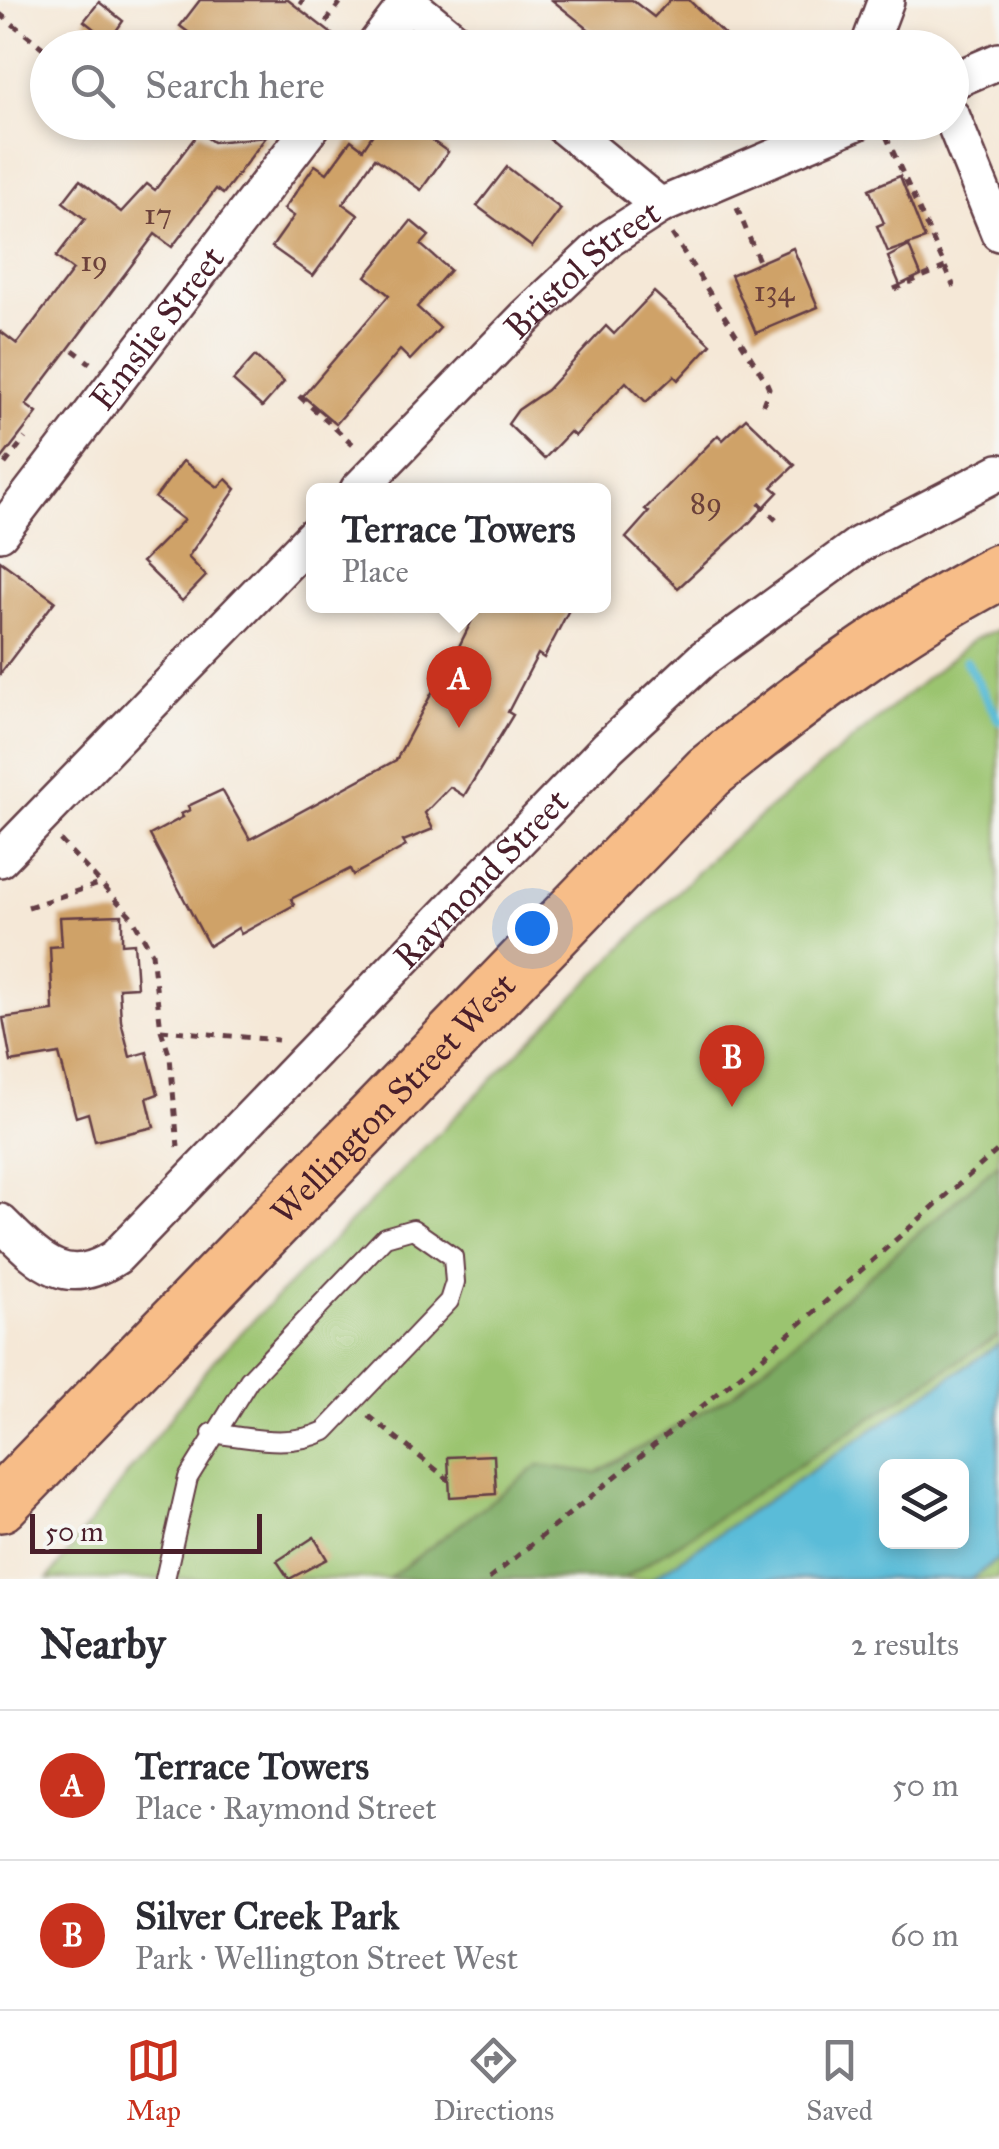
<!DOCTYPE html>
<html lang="en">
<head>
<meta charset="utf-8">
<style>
  body { margin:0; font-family:"IM FELL Great Primer",serif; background:#f2f2f3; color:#2b2b33 }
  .controls { position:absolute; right:30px; bottom:30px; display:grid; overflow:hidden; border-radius:15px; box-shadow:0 5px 15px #0003 }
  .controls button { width:90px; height:90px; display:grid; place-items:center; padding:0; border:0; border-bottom:2px solid #e1e1e2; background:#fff; color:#2b2b33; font:50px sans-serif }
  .scale { position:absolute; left:30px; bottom:25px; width:232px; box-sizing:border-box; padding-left:10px; border:5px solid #4a1f2b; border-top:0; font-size:28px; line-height:35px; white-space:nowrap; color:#4a1f2b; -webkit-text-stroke:8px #f6f6f2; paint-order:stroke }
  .you { position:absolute; left:532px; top:928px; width:35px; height:35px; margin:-25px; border:8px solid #fff; border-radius:50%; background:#1a73e8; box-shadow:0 0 0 15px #1a73e833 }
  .badge { display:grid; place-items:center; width:65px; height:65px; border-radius:50%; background:#c8321e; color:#fff; font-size:32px; font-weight:700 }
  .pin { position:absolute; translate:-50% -82px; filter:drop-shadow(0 2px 5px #0008) }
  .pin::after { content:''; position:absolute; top:52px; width:35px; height:30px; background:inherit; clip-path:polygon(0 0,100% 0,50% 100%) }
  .popup { position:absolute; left:306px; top:483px; width:305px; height:130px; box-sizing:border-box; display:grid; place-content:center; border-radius:15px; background:#fff; filter:drop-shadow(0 2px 8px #0005); font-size:32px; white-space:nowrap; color:#7c7c81 }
  .popup b { font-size:38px; color:#2b2b33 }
  .popup::after { content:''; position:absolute; left:50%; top:100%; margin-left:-20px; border:20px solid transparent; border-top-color:#fff }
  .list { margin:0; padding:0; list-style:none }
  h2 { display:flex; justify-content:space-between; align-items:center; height:130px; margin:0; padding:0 40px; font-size:42px }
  h2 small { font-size:32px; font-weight:400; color:#7c7c81 }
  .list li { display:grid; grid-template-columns:65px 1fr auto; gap:30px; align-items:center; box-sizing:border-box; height:150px; padding:0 40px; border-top:2px solid #e1e1e2 }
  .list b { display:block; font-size:38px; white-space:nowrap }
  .list p { margin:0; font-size:32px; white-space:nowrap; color:#7c7c81 }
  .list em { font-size:32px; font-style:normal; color:#7c7c81 }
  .icon { flex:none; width:55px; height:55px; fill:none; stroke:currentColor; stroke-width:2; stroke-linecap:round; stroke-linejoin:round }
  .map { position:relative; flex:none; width:999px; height:1579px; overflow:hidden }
  .search { position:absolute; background:#fff; box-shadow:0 5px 15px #0003; left:30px; right:30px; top:30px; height:110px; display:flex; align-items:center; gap:25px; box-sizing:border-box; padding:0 35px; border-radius:55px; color:#7c7c81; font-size:38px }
  .sheet { height:430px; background:#fff }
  nav { display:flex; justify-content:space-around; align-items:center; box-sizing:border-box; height:140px; border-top:2px solid #e1e1e2; background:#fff; font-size:28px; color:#7c7c81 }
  nav a { display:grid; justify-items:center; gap:5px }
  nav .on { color:#c8321e }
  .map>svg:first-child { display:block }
  .green { fill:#9bc470; stroke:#72724e; stroke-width:2.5; fill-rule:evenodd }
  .forest { fill:#7caa62; stroke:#636446; stroke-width:2.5 }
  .water { fill:#5abcd8; stroke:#526e82; stroke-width:2.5; fill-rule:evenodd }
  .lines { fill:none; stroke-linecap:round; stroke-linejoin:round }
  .stream { stroke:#5abcd8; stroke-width:9 }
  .building { fill:#cfa268 }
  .lane-casing { stroke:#643d45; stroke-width:22 }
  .street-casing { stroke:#643d45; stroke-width:40 }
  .primary-casing { stroke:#643d45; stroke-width:60 }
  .path { stroke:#643d45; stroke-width:5; stroke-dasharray:8 8; stroke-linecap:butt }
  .lane { stroke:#fff; stroke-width:18 }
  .street { stroke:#fff; stroke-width:35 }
  .primary { stroke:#f7bd88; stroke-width:55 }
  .labels { text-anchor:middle; stroke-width:9; stroke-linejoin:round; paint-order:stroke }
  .number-label { font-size:30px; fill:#6b403a }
  .street-label { font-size:35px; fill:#4a1f2b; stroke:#f6f6f2 }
</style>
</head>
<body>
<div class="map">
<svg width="999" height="1579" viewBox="0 0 999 1579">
  <rect width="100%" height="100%" fill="#f6f6f2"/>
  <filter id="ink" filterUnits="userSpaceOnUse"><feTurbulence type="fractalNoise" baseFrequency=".01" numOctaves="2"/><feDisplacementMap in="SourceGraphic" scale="20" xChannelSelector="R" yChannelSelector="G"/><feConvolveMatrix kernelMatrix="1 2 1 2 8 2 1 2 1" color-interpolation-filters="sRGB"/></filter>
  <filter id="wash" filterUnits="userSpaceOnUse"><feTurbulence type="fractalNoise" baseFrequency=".0048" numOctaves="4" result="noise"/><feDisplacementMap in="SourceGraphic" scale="40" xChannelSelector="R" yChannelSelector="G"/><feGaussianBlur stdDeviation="2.25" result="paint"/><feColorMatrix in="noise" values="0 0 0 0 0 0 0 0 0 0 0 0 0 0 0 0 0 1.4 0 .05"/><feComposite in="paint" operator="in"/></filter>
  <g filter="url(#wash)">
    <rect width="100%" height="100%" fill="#f5e8d7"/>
    <path class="green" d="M999,629V1579H48L213,1361L716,853L974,639ZM886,1466H962V1542H886Z"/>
    <polygon class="forest" points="999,1163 999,1335 623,1579 388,1579 539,1465 596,1473 733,1394"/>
    <path class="water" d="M999,1344V1558L971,1579H651ZM886,1466H962V1542H886Z"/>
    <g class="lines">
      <polyline class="stream" points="966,661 999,720"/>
    </g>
    <g id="blocks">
      <g class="building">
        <polygon points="200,0 288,0 350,48 209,48 180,26"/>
        <polygon points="552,0 632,0 654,17 670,0 689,0 738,48 612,48"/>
        <polygon points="99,2 123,21 109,41 84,21"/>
        <polygon points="381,122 406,122 448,152 421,190 375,158 343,204 358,215 313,276 272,247 294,216 284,209 315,165 327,173 351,140 363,149"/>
        <polygon points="199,132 213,142 266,137 223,194 216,189 172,247 155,234 26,405 37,413 0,461 0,331 17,344 73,270 56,257 85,219 63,202 80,180 121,212 147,184 155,190"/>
        <polygon points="507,167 561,209 532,247 477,206"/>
        <polygon points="900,176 925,239 888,252 877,226 884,223 869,189"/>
        <polygon points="411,221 429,236 421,245 450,270 417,307 440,328 410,360 400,350 336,424 303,396 389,295 366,276"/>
        <polygon points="909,246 921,275 900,285 888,257"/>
        <polygon points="793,248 818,307 756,333 731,275"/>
        <polygon points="654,292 711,344 678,380 674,376 646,402 626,382 575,436 570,432 544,459 508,424 518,410 547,390 606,326 614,334"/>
        <polygon points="255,356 284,382 262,407 233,381"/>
        <polygon points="746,418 795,465 772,487 778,492 750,522 678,588 626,538 649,512 645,509 718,435 723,440"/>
        <polygon points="183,461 218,487 226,479 236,489 188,557 206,576 182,601 142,562 184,520 155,498"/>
        <polygon points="0,561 55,601 0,674"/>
        <polygon points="479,606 571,606 544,658 538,654 508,712 513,715 464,796 450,787 425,813 433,829 403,841 406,846 353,875 350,869 291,899 294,905 241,934 238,928 209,946 150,835 183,817 181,814 190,810 188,806 222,790 250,839 396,760 435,687 438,689"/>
        <polygon points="122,915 122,944 134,943 137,987 119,988 121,1021 130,1057 147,1052 158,1094 147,1098 154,1127 95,1141 88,1113 76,1117 59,1054 11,1062 3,1018 53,1011 50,947 62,946 60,917"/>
        <polygon points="494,1455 496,1494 450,1497 448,1457"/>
        <polygon points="314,1537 327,1559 289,1579 277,1561"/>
      </g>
    </g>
  </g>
  <g filter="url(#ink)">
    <use href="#blocks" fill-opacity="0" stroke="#643d45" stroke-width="2.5"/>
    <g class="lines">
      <g class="lane-casing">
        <path id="lane" d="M165,1579L188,1478L249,1380L385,1237L413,1229L453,1257L455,1282L449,1301L325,1431C289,1448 251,1438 212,1433"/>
      </g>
      <g class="street-casing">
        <g id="street">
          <polyline points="405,0 464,48"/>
          <polyline points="373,48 408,2"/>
          <polyline points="868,48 886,0"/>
          <polyline points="952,81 999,61"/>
          <polyline points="952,117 999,233"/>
          <polyline points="558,122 660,206"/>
          <path id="s1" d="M358,490L527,316L609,239L660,206L857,122"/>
          <path id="s2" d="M0,533L315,122"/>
          <polyline points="0,859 314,535"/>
          <path id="s3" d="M0,1222C37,1258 63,1292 116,1257L608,747L704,658L860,544L999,472"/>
        </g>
      </g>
      <g class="primary-casing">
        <g id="primary">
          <path id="s4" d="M0,1504L709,772C802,697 893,628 999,572"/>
        </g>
      </g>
      <g class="path">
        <polyline points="300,4 303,0"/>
        <polyline points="0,14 48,52"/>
        <polyline points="326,22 340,3"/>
        <polyline points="886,136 954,287"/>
        <polyline points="737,208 759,261"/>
        <polyline points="672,234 766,381 769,388 762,407"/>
        <polyline points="894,289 945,267"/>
        <polyline points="73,350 90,363"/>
        <polyline points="299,396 355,446"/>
        <polyline points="5,464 25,438"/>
        <polyline points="759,503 780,524"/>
        <polyline points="60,840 132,917 152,953 161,1030 170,1057 178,1147"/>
        <polyline points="28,907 102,883"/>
        <polyline points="161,1030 278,1040"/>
        <polyline points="369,1416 449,1480"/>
        <polyline points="489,1579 758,1361 999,1149"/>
      </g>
      <use href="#lane" class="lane"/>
      <use href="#street" class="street"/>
      <use href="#primary" class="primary"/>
    </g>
  </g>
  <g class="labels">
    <g class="number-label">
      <text x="158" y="224">17</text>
      <text x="94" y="271">19</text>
      <text x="774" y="301">134</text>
      <text x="706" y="513">89</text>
    </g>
    <g class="street-label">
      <text dy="12" stroke="none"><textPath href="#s1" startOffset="315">Bristol Street</textPath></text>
      <text dy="12" stroke="none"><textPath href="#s2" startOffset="258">Emslie Street</textPath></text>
      <text dy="12" stroke="none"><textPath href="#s3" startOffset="662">Raymond Street</textPath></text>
      <text dy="12" stroke="none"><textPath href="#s4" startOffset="565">Wellington Street West</textPath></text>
    </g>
  </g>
</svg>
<div class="controls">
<button><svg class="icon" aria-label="layers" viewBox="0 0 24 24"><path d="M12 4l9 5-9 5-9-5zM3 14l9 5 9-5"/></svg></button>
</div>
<div class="scale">50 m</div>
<div class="you"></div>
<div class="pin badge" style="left:459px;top:728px">A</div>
<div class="popup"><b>Terrace Towers</b>Place</div>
<div class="pin badge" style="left:732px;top:1107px">B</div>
<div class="search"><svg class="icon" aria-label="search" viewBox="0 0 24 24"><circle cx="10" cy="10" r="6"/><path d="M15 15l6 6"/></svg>Search here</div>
</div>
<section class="sheet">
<h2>Nearby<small>2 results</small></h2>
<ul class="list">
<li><span class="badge">A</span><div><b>Terrace Towers</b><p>Place · Raymond Street</p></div><em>50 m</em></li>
<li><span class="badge">B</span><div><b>Silver Creek Park</b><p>Park · Wellington Street West</p></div><em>60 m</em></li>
</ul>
</section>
<nav>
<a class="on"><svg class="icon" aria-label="map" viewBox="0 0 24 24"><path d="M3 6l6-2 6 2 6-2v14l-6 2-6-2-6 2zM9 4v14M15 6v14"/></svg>Map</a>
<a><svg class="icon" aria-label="directions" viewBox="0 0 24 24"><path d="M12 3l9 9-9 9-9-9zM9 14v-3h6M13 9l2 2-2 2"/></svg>Directions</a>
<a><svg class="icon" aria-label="saved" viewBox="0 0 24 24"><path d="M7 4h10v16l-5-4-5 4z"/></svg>Saved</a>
</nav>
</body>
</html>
